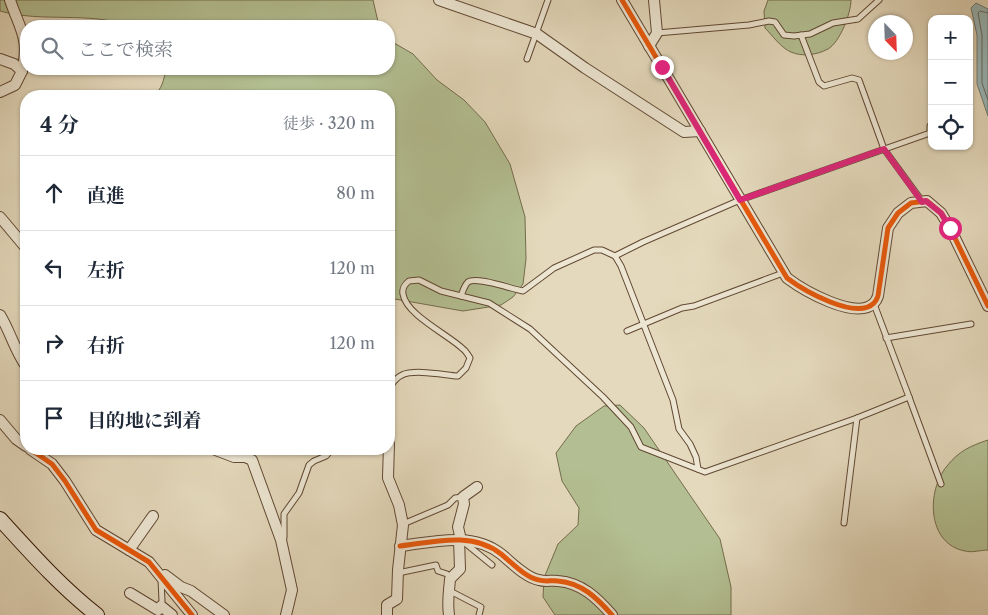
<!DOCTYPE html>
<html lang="ja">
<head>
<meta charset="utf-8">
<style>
  body { margin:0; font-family:"Libre Caslon Text","Noto Serif JP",serif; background:#f2f2f3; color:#1f2937 }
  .controls { position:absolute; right:15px; top:15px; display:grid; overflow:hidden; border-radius:10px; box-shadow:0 1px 4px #0004 }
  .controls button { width:45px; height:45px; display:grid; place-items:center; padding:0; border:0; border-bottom:1px solid #e0e1e3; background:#fff; color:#1f2937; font:25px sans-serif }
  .compass { position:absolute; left:868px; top:15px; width:45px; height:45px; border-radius:50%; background:#fff; box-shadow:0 1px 4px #0004; rotate:157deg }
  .stop { position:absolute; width:15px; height:15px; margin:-11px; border:4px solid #db2777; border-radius:50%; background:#fff }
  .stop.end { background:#db2777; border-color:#fff; box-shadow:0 1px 5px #0008 }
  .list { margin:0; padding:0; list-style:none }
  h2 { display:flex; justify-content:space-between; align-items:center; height:65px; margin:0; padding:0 20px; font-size:21px }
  h2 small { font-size:16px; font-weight:400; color:#747a83 }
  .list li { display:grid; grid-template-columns:32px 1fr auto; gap:15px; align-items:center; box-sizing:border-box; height:75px; padding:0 20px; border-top:1px solid #e0e1e3 }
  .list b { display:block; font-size:19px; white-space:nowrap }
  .list em { font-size:16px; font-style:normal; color:#747a83 }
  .icon { flex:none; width:28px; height:28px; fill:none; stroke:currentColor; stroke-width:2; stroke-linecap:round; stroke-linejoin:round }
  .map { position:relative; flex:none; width:988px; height:615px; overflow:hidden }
  .search { position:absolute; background:#fff; box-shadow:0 1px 4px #0004; left:20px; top:20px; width:375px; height:55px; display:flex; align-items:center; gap:12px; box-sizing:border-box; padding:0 18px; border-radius:20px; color:#747a83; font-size:19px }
  .panel { position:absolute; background:#fff; box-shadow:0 1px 4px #0004; left:20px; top:90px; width:375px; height:365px; border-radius:20px }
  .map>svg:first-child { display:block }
  .green { fill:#b3bf92; stroke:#746c4c }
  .water { fill:#98b8ba; stroke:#707872 }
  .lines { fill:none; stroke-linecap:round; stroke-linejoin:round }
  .shore { stroke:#666860; stroke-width:1 }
  .lane-casing { stroke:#614833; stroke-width:7 }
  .street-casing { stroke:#614833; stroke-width:12 }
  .secondary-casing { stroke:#351805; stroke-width:16 }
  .lane { stroke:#ede6d3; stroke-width:5 }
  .street { stroke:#ede6d3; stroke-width:10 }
  .secondary { stroke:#ede6d3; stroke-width:14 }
  .cycleway-casing { stroke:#ede6d3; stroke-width:8 }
  .cycleway { stroke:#e8590c; stroke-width:5 }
  .route { stroke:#db2777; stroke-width:6 }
</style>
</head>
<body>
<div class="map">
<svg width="988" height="615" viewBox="0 0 988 615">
  <rect width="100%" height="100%" fill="#e4d9bc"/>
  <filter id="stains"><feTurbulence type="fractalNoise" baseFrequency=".004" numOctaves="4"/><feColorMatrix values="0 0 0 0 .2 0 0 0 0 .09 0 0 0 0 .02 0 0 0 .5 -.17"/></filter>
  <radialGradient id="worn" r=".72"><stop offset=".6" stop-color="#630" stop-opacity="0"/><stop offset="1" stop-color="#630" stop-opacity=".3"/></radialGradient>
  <g class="green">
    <path d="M0,0H373L379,26H130C88,11 42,23 0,11Z"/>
    <path d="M768,0H851C851,13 840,42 828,49C817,55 802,57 791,52C781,48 772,35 765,28L764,11Z"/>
    <path d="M389,40L413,54L437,80L464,100L485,122L510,164L525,217L526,259L523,284L513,297L501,305L463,311L389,298V96H153C162,90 164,79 166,69H389Z"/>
    <polygon points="620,405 644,428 720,539 731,587 731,615 555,615 543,597 544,578 558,544 578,525 579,508 562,481 556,453 576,426 604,406"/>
    <path d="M988,440V550C981,550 972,553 965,551C927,544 926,491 947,466C959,451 970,446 988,440Z"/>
  </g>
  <polygon class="water" points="976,3 988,9 988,116 977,84 977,35 971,8"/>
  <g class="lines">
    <polyline class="shore" points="988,13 980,11 978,13 982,35 982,83 988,100"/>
    <g class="lane-casing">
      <g id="lane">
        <polyline points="657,33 749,25 769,21 775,22 784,35 794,36 810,34 833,23 858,19 879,0"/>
        <polyline points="801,35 819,82 824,86 852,78 859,80 884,149 922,201"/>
        <polyline points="527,59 548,0"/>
        <polyline points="615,256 643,242 740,200 930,133 930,126"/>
        <path d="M461,296C463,291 464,286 468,282C477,276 511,289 523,291L554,268L594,250H602L615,256L621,266L673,400L679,429L690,444L696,457L698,469"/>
        <polyline points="627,331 682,308 694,306 783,273"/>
        <polyline points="886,338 971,324"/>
        <path d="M389,389C391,384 397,377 402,375C415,369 444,375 458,376L466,368L470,358C468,355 466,351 463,349C449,335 406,315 403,294C402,289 405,284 409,281L419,280L441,291L489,303L530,329L603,397L631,427L641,447L705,472L857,418L909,397L874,304"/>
        <polyline points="909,397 941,484"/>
        <polyline points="844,523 857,418"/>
        <polyline points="403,524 448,505 455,498 463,497"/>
        <polyline points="282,539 284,538 284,514 299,493 309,465 314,461 326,456 332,449"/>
        <polyline points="465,543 492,565"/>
        <polyline points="398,573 436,565 438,571 447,574 450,579"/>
        <polyline points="161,579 162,601 161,606"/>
        <polyline points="450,591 481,607 479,615"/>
      </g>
    </g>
    <g class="street-casing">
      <g id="street">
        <path d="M10,0C20,30 30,38 22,71"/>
        <polyline points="439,0 537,34 585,68 684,132 700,131"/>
        <path d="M622,0L787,278C803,290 856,321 874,303C876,301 877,299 878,296L888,228L898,213L911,203L927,201L941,213L950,228L988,306"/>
        <polyline points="649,46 657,33 654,0"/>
        <polyline points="0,59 14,64 22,71 15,85 0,92"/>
        <polyline points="0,217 26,248"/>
        <path d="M0,315C10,331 15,351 26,366"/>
        <polyline points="0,420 16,439 26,446"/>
        <polyline points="30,449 52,464 65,481 96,530 149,562 192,615"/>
        <polyline points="213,449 234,457 245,457 252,460 281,540 292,590 286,615"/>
        <polyline points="461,540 458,527 464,504 463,497 477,487"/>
        <path d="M400,546C433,542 472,531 501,554C511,562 526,578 539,580C545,582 552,580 558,581C582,583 597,598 612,615"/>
        <polyline points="129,550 153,516"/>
        <polyline points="165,575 181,587 191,591 224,615"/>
        <polyline points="130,593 158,610 161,606 172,615"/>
        <polyline points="387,615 387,605 397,599 398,570 403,525 399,505 388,478 389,444"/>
        <path d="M449,615C447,601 449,593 450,579L460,569L459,539"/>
      </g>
    </g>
    <g class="secondary-casing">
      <path id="secondary" d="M0,519C31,553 61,587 97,615"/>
    </g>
    <use href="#lane" class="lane"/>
    <use href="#street" class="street"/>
    <use href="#secondary" class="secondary"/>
    <g class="cycleway-casing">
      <g id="cycleway">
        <path d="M622,0L787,278C803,290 856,321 874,303C876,301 877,299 878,296L888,228L898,213L911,203L927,201L941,213L950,228L988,306"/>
        <polyline points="30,449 52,464 65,481 96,530 149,562 192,615"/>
        <path d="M400,546C433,542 472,531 501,554C511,562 526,578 539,580C545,582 552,580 558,581C582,583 597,598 612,615"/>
      </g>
    </g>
    <use href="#cycleway" class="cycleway"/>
  </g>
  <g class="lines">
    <polyline class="route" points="662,67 740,200 884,149 922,202 926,201 941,213 950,228"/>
  </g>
  <rect width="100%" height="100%" filter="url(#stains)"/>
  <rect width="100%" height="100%" fill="url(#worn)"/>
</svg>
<div class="controls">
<button>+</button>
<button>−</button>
<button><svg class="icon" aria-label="locate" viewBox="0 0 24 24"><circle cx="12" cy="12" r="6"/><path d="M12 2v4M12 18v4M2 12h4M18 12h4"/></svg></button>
</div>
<svg class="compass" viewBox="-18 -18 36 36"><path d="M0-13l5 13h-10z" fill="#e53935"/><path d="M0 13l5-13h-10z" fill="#747a83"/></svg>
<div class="stop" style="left:950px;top:228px"></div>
<div class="stop end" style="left:662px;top:67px"></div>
<div class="search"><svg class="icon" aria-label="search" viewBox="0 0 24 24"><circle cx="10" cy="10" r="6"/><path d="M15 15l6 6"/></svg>ここで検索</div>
<section class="panel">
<h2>4 分<small>徒歩 · 320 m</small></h2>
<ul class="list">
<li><svg class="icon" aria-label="ahead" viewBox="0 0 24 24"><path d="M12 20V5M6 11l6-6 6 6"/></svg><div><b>直進</b></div><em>80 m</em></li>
<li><svg class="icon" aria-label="left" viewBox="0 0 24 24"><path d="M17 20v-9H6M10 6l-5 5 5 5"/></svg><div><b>左折</b></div><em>120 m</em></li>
<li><svg class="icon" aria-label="right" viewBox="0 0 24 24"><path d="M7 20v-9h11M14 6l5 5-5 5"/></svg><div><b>右折</b></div><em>120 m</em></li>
<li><svg class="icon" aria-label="arrive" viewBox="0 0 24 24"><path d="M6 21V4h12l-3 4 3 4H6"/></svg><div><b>目的地に到着</b></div></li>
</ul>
</section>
</div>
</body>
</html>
